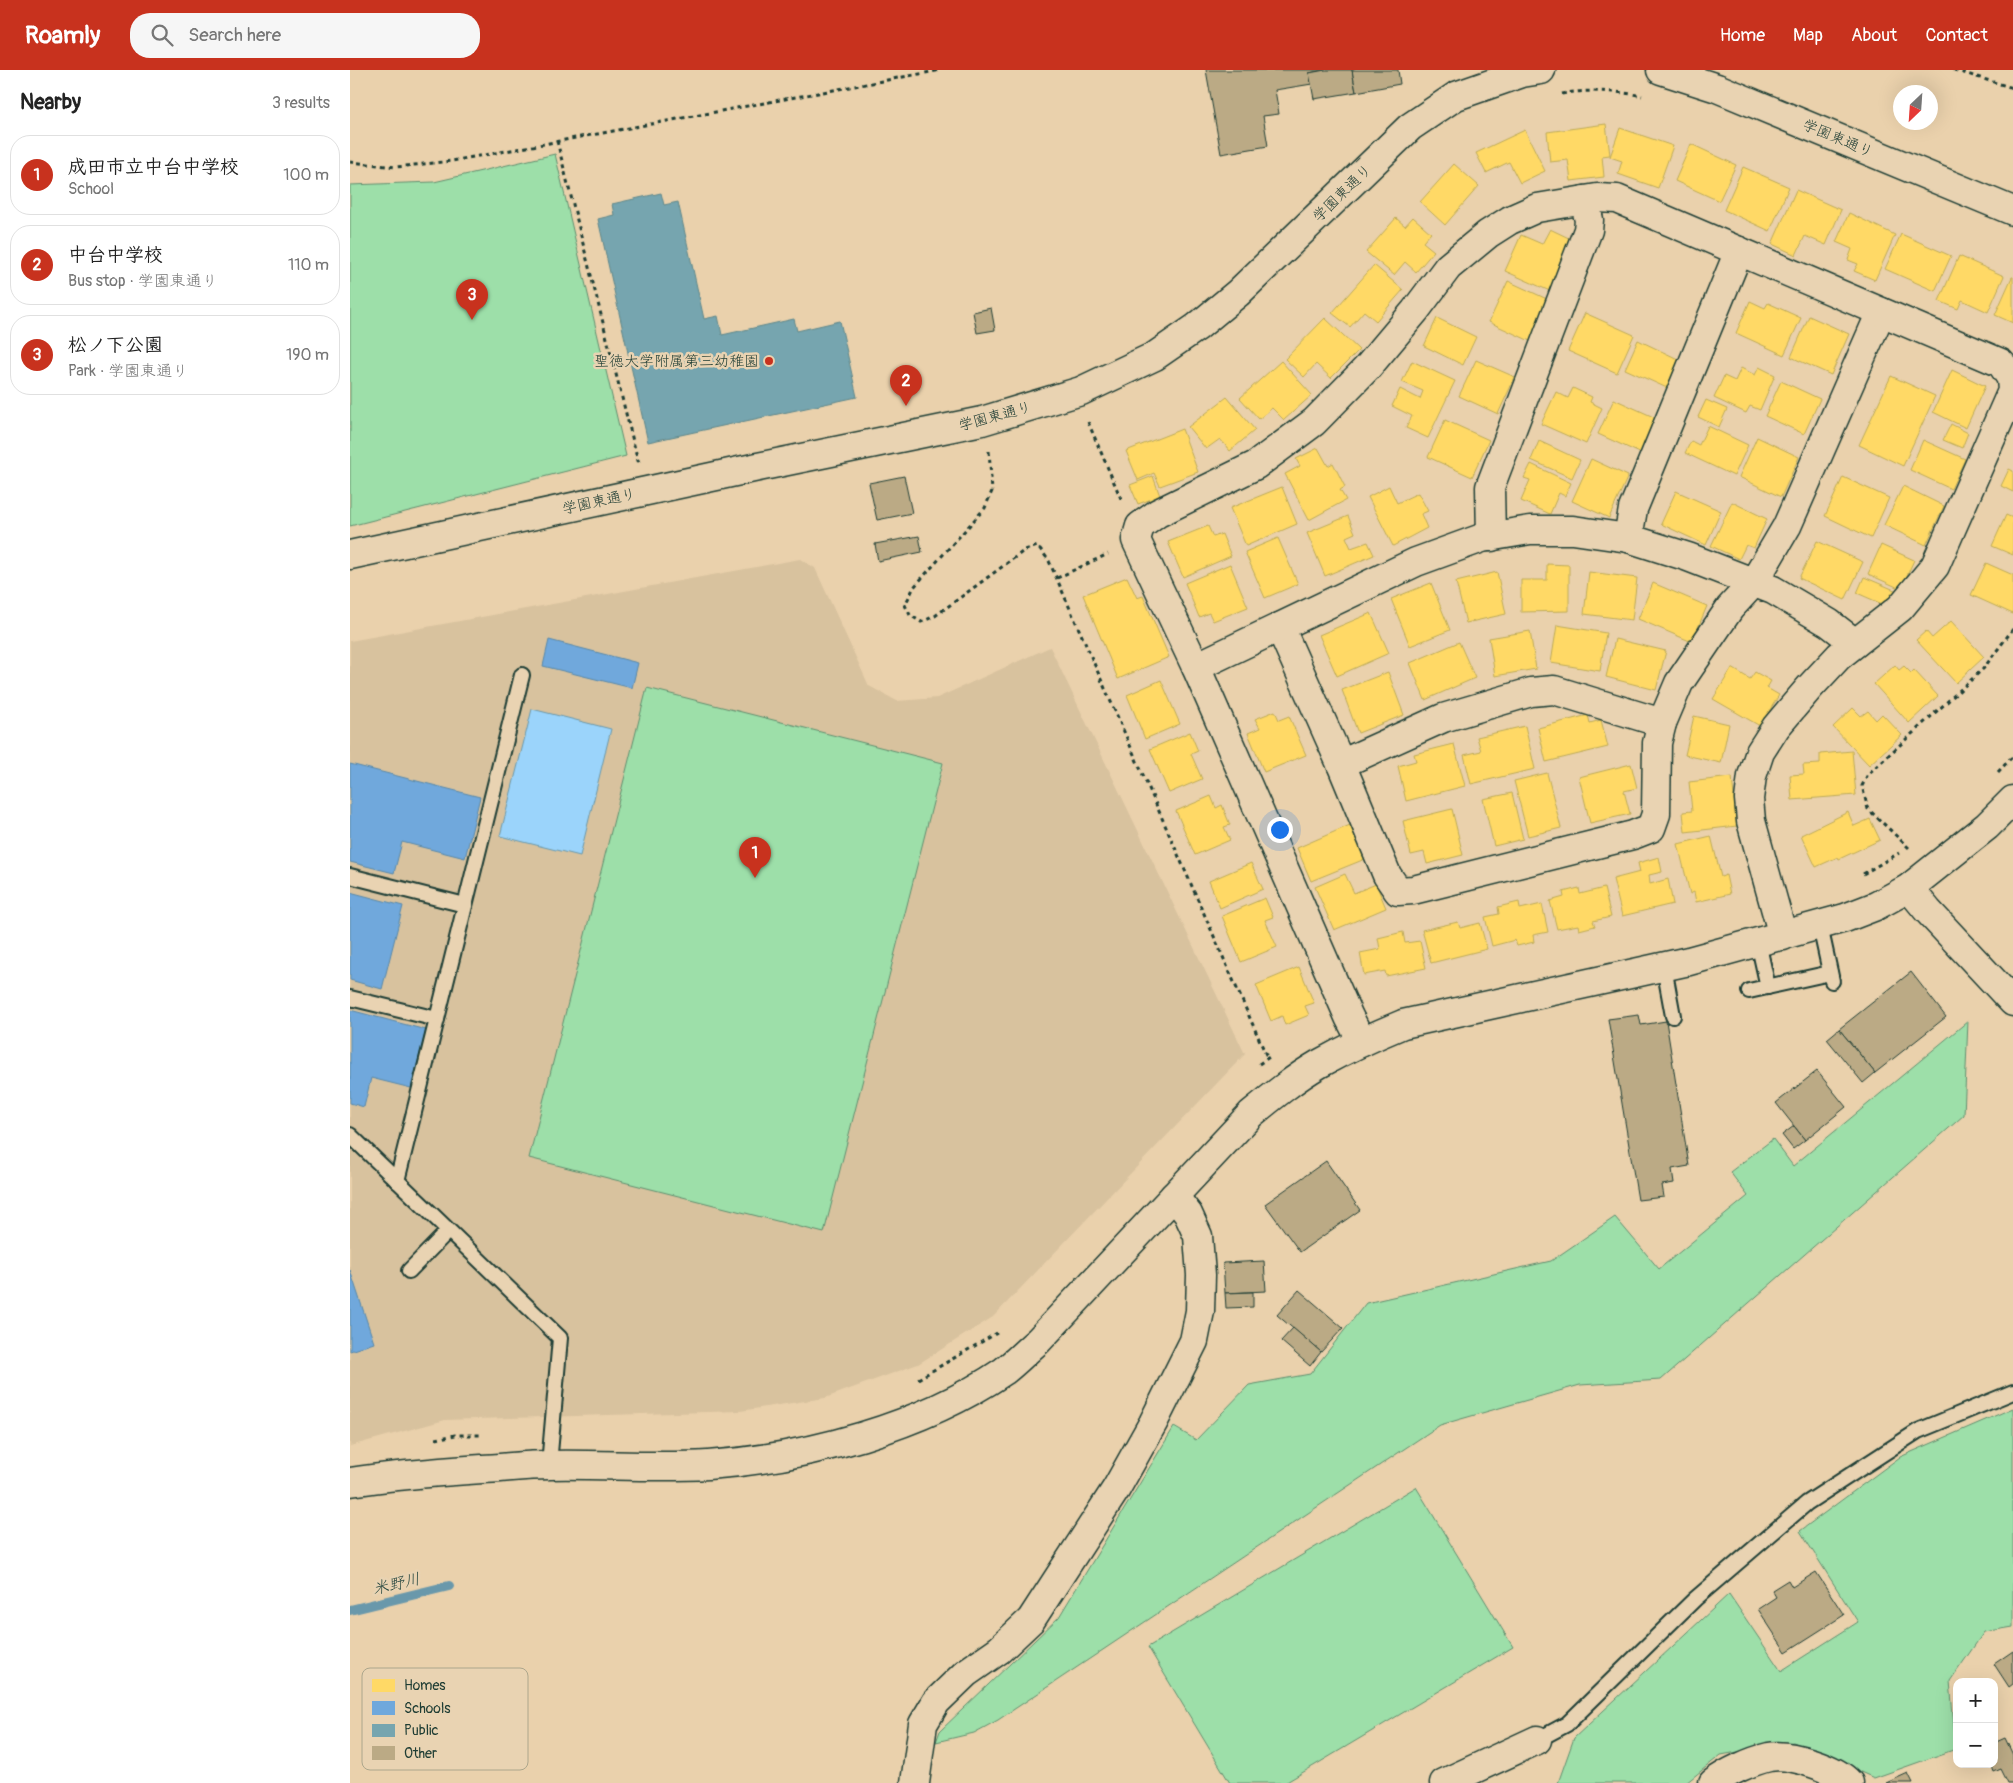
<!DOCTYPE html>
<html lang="en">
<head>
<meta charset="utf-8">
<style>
  body { margin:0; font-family:Pangolin,"Klee One",sans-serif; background:#f6f6f6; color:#222 }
  .controls { position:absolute; right:15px; bottom:15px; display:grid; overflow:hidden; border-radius:10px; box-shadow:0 5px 20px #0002 }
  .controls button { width:45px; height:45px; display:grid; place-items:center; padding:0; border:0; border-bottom:1px solid #e0e0e0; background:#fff; color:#222; font:25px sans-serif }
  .compass { position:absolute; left:1543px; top:15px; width:45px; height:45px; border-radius:50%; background:#fff; box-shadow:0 5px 20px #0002; rotate:205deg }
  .you { position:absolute; left:929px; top:759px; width:18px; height:18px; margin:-12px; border:4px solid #fff; border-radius:50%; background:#1a73e8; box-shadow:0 0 0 8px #1a73e833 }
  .badge { display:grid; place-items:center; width:32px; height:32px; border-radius:50%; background:#c8321e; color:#fff; font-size:16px; font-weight:700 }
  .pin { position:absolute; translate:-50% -41px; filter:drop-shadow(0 1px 2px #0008) }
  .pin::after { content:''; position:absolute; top:26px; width:18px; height:15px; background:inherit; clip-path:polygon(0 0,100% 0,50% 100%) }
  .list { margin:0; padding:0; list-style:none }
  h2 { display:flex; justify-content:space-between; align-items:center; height:65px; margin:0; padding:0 20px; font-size:21px }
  h2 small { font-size:16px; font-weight:400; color:#767676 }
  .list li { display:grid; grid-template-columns:32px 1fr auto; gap:15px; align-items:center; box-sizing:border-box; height:80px; margin:0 10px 10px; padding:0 10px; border:1px solid #e0e0e0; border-radius:20px }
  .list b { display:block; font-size:19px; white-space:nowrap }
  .list p { margin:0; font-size:16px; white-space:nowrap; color:#767676 }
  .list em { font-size:16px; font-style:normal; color:#767676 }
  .icon { flex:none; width:28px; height:28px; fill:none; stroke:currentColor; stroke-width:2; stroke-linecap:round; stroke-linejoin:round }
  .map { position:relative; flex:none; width:1663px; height:1713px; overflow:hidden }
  header { display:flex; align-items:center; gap:30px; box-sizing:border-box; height:70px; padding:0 25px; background:#c8321e; color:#fff }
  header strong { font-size:24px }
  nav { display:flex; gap:28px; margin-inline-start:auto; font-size:18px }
  .search { width:350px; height:45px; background:#f6f6f6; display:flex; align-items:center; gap:12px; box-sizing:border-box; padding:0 18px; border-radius:20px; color:#767676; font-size:19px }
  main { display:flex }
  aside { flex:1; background:#fff }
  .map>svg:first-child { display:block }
  .built { fill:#d8c29e }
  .green { fill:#9ddfa9; stroke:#5e8e6e }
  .water { fill:#9bd4fb; stroke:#6998ab }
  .homes { fill:#ffd966; stroke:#bcaa57 }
  .schools { fill:#6fa8dc; stroke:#5788aa }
  .public { fill:#76a5af; stroke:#5c868a }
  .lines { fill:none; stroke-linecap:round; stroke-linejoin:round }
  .stream { stroke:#6998ab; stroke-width:10 }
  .building { fill:#bbaa85; stroke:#1f3d34 }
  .service-casing { stroke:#1f3d34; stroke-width:18 }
  .minor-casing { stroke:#1f3d34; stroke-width:31 }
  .tertiary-casing { stroke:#1f3d34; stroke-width:31 }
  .path { stroke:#1f3d34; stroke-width:3; stroke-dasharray:4 4; stroke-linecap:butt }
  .service { stroke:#e9d3b2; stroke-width:14 }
  .minor { stroke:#e9d3b2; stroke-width:28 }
  .tertiary { stroke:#e9d3b2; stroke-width:28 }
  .poi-dot { fill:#c8321e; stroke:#e9d3b2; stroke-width:2 }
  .labels { text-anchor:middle; stroke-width:5; stroke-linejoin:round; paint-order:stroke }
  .street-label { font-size:15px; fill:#1f3d34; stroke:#e9d3b2 }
  .poi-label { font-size:15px; fill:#1f3d34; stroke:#e9d3b2; text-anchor:end }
  .water-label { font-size:16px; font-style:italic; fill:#25453e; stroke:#e9d3b2 }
  .key { fill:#e9d3b2; stroke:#aca68c; stroke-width:1 }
  .key-label { font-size:14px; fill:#1f3d34 }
</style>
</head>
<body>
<header>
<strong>Roamly</strong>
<div class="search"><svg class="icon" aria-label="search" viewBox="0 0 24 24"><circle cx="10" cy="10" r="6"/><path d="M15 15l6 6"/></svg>Search here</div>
<nav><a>Home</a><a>Map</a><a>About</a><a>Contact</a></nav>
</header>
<main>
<aside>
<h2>Nearby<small>3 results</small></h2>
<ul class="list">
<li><span class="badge">1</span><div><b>成田市立中台中学校</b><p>School</p></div><em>100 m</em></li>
<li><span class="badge">2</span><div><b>中台中学校</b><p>Bus stop · 学園東通り</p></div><em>110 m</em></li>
<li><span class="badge">3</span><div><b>松ノ下公園</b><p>Park · 学園東通り</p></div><em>190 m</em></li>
</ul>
</aside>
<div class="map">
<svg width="1663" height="1713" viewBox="0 0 1663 1713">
  <rect width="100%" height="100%" fill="#ead1ac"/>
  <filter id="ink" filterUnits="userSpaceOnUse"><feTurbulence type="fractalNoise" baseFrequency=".02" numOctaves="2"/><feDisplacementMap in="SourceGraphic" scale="10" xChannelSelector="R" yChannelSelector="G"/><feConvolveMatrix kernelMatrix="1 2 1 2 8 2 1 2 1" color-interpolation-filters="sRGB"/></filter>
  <g filter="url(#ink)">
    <polygon class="built" points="450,489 465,498 519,616 547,631 587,628 700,577 895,984 643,1247 568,1294 475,1328 390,1341 95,1350 0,1376 0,571"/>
    <g class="green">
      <polygon points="205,84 276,386 0,456 0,115 84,112"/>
      <polygon points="297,618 593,693 474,1163 179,1088"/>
      <polygon points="1618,951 1614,1045 1311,1310 1230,1315 1090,1355 648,1650 624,1663 586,1672 590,1661 709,1547 824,1357 846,1370 899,1315 960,1304 1016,1233 1201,1191 1265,1147 1309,1199 1398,1126 1380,1102 1423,1069 1443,1096"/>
      <polygon points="1663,1338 1663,1557 1634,1562 1600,1611 1606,1679 1524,1708 1443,1672 1371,1685 1336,1713 1208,1713 1224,1668 1379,1524 1431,1601 1508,1552 1450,1461 1550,1387"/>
      <polygon points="1066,1417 1163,1577 935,1713 880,1713 798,1577"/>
    </g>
    <polygon class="water" points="182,639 261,659 230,786 150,766"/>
    <g class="homes">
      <polygon points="1256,54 1260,85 1252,86 1254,107 1221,111 1218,90 1200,92 1197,62"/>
      <polygon points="1270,58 1323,76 1308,118 1268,104 1272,91 1260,87"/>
      <polygon points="1175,60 1195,101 1170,113 1159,92 1136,103 1126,83"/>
      <polygon points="1341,74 1386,95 1369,131 1325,111"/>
      <polygon points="1104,94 1129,116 1095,155 1070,132"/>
      <polygon points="1393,97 1439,117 1420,161 1374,140"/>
      <polygon points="1446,120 1491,140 1476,175 1455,166 1446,185 1422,174"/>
      <polygon points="1499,143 1545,165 1525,210 1504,201 1508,194 1498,190 1502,179 1486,172"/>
      <polygon points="1063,147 1081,163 1073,172 1084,181 1066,202 1055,192 1044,205 1016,182 1046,148 1055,156"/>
      <polygon points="1200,159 1225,171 1202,222 1155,201 1171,165 1192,174"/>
      <polygon points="1551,164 1601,186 1585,221 1535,199"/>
      <polygon points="1609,186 1654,206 1638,242 1612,230 1608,239 1589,231"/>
      <polygon points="1024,195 1053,220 1026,251 1014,241 1000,257 982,243"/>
      <polygon points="1662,207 1663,207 1663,253 1645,245"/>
      <polygon points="1158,211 1199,230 1180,271 1139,252"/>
      <polygon points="1400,231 1415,238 1418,233 1451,248 1434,285 1386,263"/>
      <polygon points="1235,243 1284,265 1267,303 1218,281"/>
      <polygon points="1459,246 1499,264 1481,305 1441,287"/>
      <polygon points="975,248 1009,280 981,308 966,294 954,307 935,289"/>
      <polygon points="1087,248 1126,267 1113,295 1074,276"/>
      <polygon points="1288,270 1330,290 1317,318 1275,299"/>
      <polygon points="1126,290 1165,307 1148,344 1109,326"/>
      <polygon points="931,291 962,325 934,350 922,338 909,349 890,328"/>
      <polygon points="1062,291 1105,311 1078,368 1056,358 1062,346 1042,336 1050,319 1070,329 1073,321 1052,312"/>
      <polygon points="1409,297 1425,305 1410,340 1400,336 1396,343 1364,328 1374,306 1385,311 1391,298 1405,305"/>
      <polygon points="1602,300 1635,316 1616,358 1583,342"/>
      <polygon points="1541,306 1585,326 1553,396 1509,375"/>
      <polygon points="1431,311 1470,329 1454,364 1415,346"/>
      <polygon points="1223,318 1242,327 1240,332 1252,338 1236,374 1191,354 1206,322 1218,328"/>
      <polygon points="877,327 905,360 880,381 870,369 856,379 838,357"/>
      <polygon points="1264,329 1308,349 1292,384 1248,364"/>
      <polygon points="1356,330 1377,339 1369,357 1348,347"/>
      <polygon points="1095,350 1139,370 1122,407 1078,387"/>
      <polygon points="1601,354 1618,363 1612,378 1593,370"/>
      <polygon points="1358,356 1398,375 1384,406 1335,383 1341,371 1349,375"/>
      <polygon points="832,359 848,402 810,416 804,403 788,410 776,381"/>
      <polygon points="1407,367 1449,387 1431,427 1389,407"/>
      <polygon points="1573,370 1615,389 1601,419 1560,400"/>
      <polygon points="1189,371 1230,390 1222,408 1181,390"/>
      <polygon points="968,378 978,396 983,393 995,417 990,420 996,430 959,450 935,404 950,396 946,389"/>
      <polygon points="1241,389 1278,406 1259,448 1222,431"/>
      <polygon points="1181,394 1221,413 1215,426 1209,423 1200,444 1171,431 1180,410 1174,408"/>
      <polygon points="1659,399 1663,401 1663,422 1651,416"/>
      <polygon points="803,406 810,426 788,434 780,415"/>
      <polygon points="1493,407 1539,428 1521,468 1475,446"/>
      <polygon points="1039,416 1047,433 1068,423 1078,441 1071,444 1077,458 1043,476 1018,427"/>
      <polygon points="1553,416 1594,436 1576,475 1534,455"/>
      <polygon points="932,417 947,454 896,476 880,438"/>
      <polygon points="1326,421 1371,441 1356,475 1311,454"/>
      <polygon points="1382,432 1417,449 1404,478 1396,475 1389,489 1361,476"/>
      <polygon points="1656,445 1663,448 1663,485 1642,476"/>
      <polygon points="998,446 1005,463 996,467 1001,478 1018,472 1024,485 975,506 957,463"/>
      <polygon points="858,456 863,467 872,464 881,486 833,507 818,472"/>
      <polygon points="928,468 948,514 915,528 895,482"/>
      <polygon points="1467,471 1513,492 1495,530 1449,508"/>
      <polygon points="1531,475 1564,490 1551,519 1518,504"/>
      <polygon points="1636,493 1663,505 1663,544 1621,525"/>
      <polygon points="880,494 898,537 863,551 859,543 849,547 835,513"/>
      <polygon points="1197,494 1219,495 1219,541 1171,542 1171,510 1197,510"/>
      <polygon points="1147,502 1156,544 1116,553 1106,512"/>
      <polygon points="1239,502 1287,508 1282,550 1234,544"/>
      <polygon points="777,507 787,528 793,526 819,587 768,609 733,525"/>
      <polygon points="1514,507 1547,521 1539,537 1507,523"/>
      <polygon points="1081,513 1100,560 1060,576 1041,529"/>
      <polygon points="1303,513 1357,536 1342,572 1288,549"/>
      <polygon points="1021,543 1039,583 987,606 969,565"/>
      <polygon points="1601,551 1634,587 1606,613 1566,570 1576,561 1582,568"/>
      <polygon points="1207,555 1256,563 1250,601 1201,593"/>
      <polygon points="1180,561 1186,599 1145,606 1139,568"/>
      <polygon points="1265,569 1316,581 1306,620 1256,607"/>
      <polygon points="1109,572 1125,608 1075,630 1060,593"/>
      <polygon points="1545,595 1549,600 1554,596 1561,603 1564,600 1588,626 1559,653 1524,614"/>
      <polygon points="1382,598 1400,609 1405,602 1421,611 1417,618 1429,625 1410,656 1363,629"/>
      <polygon points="1038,602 1054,645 1008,663 992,620"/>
      <polygon points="811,610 830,654 795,669 777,625"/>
      <polygon points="1503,638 1511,646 1518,641 1526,650 1532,644 1552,665 1519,695 1483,657"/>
      <polygon points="925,641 929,650 939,646 956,685 914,702 898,663 910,658 905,649"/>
      <polygon points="1238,645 1240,653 1251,650 1258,677 1196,692 1188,658"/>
      <polygon points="1344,646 1379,654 1371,693 1335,685"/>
      <polygon points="1175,656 1185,699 1121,714 1114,685 1131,681 1127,667"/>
      <polygon points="840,662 848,681 841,684 852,709 819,723 800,679"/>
      <polygon points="1104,674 1115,716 1056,731 1048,696 1066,691 1064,684"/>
      <polygon points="1502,681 1506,725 1442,730 1440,705 1454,704 1453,695 1470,694 1470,684"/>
      <polygon points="1281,694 1287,718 1274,721 1280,744 1240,753 1229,707"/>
      <polygon points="1197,703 1211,758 1178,766 1164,711"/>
      <polygon points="1382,707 1387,756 1335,762 1333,742 1342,741 1339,712"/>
      <polygon points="1162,723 1173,769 1144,776 1133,729"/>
      <polygon points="861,726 866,738 872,735 880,755 874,757 880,770 845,785 826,741"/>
      <polygon points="1102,739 1113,785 1077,794 1074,782 1061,785 1053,751"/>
      <polygon points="1498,742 1504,756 1520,749 1530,770 1489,789 1488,787 1466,797 1451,765"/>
      <polygon points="1000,755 1015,789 961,811 947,778"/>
      <polygon points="1361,766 1371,807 1376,805 1380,824 1346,832 1344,822 1340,824 1328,774"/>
      <polygon points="1309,787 1312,802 1299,805 1300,814 1318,809 1323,834 1272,846 1263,809 1290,802 1288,793"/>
      <polygon points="901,793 913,819 870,838 859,811"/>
      <polygon points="995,804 1004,823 1026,814 1036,838 984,860 965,817"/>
      <polygon points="1229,818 1230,824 1254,818 1261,847 1243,851 1245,856 1229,860 1228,855 1207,859 1200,831 1214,827 1213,822"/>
      <polygon points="915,828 923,847 915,850 927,877 891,892 872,846"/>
      <polygon points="1169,832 1170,839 1192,834 1198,862 1183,865 1184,872 1167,876 1165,870 1142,876 1135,847 1149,844 1148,837"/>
      <polygon points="1108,852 1110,858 1130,853 1137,879 1081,893 1072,860"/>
      <polygon points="1053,862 1055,873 1070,871 1076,898 1036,906 1035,901 1014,905 1010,883 1030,879 1028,868"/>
      <polygon points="949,897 964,933 955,936 959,945 935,955 932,946 921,951 906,915"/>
    </g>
    <g class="schools">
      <polygon points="199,570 288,593 282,618 193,596"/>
      <polygon points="0,694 130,727 115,788 52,772 44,803 0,792"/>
      <polygon points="0,822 53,836 32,919 0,910"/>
      <polygon points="0,940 76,960 61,1018 21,1008 14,1037 0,1033"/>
      <polygon points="0,1200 24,1273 0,1281"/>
    </g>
    <polygon class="public" points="311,123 314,135 328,132 354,249 368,246 372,265 444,249 447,261 490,251 507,327 298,372 248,149 264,145 262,134"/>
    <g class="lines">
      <polyline class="stream" points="0,1540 99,1516"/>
    </g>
    <g class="building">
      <polygon points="856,0 975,0 959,3 962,14 925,20 929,44 913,46 918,76 871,84"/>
      <polygon points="975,0 1002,0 1006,22 964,29 959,3"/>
      <polygon points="1002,0 1048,0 1050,14 1006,22"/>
      <polygon points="641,238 645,260 627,263 623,242"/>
      <polygon points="554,406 562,443 527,450 519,413"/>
      <polygon points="569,466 572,482 528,491 525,474"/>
      <polygon points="1561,902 1596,947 1525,1003 1489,959"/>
      <polygon points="1289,945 1291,955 1316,951 1339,1096 1322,1099 1324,1113 1312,1115 1314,1127 1288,1130 1258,949"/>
      <polygon points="1489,959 1525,1003 1513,1013 1477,969"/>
      <polygon points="1467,1001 1496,1037 1455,1070 1426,1033"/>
      <polygon points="1444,1056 1455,1070 1443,1079 1432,1065"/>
      <polygon points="976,1091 1010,1140 950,1182 915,1134"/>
      <polygon points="914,1191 916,1221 875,1223 873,1193"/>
      <polygon points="949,1220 993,1258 971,1282 927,1245"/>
      <polygon points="903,1222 903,1237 876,1238 875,1223"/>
      <polygon points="943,1258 971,1282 960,1296 931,1271"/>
      <polygon points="1466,1502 1494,1545 1436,1582 1408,1539 1426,1527 1422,1520 1438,1510 1442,1517"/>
      <polygon points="1663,1581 1663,1614 1659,1617 1644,1594"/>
      <polygon points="1655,1668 1663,1685 1663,1713 1658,1713 1651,1699 1644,1702 1641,1694 1644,1694 1644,1673"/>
      <polygon points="1558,1703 1563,1713 1536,1713"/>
    </g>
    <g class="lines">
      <g class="service-casing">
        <g id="service">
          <polyline points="0,806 115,835"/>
          <polyline points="1470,856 1482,911"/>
          <polyline points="1408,872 1418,917"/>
          <polyline points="1314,897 1323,946"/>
          <polyline points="1399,921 1480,903"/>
          <polyline points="0,928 87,949"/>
          <polyline points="0,1065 210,1268 199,1395"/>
          <polyline points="47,1111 172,605"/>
          <polyline points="59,1201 98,1161"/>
          <polyline points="1187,1670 1217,1654 1345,1529 1457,1433 1568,1361 1663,1322"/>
        </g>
      </g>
      <g class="minor-casing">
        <g id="minor">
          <polyline points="1141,467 1140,417 1238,160 1239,150 1234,130"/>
          <polyline points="1278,468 1283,439 1389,181"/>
          <polyline points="930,557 991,694 1037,805 1048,821 1063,820 1283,765 1301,758 1306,744 1307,673 1312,653 1329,613 1380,538 1404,512 1437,456 1531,242"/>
          <polyline points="846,597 1066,492 1132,468 1180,460 1223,460 1278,468 1338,487 1423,520 1479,553 1505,573"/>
          <polyline points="991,694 1093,648 1181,622 1204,620 1312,653"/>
          <polyline points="1559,818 1578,841 1663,932"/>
          <polyline points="1012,972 999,947 846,597 786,470 790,456 808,443 906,395 964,352 1017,298 1065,241 1098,197 1138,164 1160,150 1187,138 1247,128 1267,129 1651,293 1661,308 1662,321 1585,496 1550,538 1489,586 1460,617 1426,657 1410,682 1402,706 1399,729 1401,751 1433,866"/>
          <polyline points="565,1713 573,1654 586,1632 616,1603 649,1580 681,1550 766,1419 803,1353 844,1271 850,1241 851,1205 848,1166 838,1144 824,1126"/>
          <polyline points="1094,1713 1187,1670"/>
          <path d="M1363,1713C1377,1702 1402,1691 1419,1687C1439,1683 1486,1698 1499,1713"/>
        </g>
      </g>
      <g class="tertiary-casing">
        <g id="tertiary">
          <polyline points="1311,0 1367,18 1663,141"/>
          <polyline points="0,485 408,397 632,351 731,321 805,286 847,257 888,223 1060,57 1106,26 1172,3 1191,0"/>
          <path d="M0,1412C44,1405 88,1402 132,1399C154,1398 177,1395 200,1395C252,1394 306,1398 358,1395C457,1388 572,1357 654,1301C666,1292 677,1280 688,1271L901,1044C923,1026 945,1008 969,994C996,979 1024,966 1053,954L1339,891L1495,848L1526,836L1559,818L1637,756L1663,730"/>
        </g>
      </g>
      <g class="path">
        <polyline points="1604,0 1663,18"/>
        <path d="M1212,24C1234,19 1270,21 1292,26"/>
        <polyline points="207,71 288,391 290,390"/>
        <polyline points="0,92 46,97 102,91 591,0"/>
        <polyline points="738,352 772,431"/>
        <polyline points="639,381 642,421 635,438 564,517 555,535 560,545 571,552 585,546 675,480 688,476 699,491 917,987"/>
        <polyline points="707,508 758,484"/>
        <polyline points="1648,702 1663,686"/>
        <polyline points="1559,778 1518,739 1512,716 1518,704 1633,599 1663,559"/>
        <polyline points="1513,804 1549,783"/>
        <polyline points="909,994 922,985"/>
        <polyline points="568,1309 647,1263"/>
        <polyline points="86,1369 105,1365 132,1365"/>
      </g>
      <use href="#service" class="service"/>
      <use href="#minor" class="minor"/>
      <use href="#tertiary" class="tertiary"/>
    </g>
  </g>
  <circle class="poi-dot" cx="419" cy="291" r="5"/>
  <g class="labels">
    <g class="street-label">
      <text transform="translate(1488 68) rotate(23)" y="5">学園東通り</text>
      <text transform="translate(992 123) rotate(-44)" y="5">学園東通り</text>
      <text transform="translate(645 346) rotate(-15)" y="5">学園東通り</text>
      <text transform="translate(249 431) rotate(-12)" y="5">学園東通り</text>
    </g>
    <g class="poi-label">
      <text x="409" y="296">聖徳大学附属第三幼稚園</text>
    </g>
    <g class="water-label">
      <text transform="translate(46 1513) rotate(-13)" y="6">米野川</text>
    </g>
  </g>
  <rect x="12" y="1598" width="166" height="102" rx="8" class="key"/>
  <rect x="22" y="1609" width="23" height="13" fill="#ffd966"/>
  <rect x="22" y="1631" width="23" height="14" fill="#6fa8dc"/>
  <rect x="22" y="1654" width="23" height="13" fill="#76a5af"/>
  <rect x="22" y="1676" width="23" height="14" fill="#bbaa85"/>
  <g class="key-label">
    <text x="54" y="1620">Homes</text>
    <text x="54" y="1643">Schools</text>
    <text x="54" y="1665">Public</text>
    <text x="54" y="1688">Other</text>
  </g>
</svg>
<div class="controls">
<button>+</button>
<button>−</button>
</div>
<svg class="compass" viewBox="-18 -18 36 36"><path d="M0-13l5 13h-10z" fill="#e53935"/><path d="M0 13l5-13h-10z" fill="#767676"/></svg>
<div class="you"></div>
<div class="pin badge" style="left:405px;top:808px">1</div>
<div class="pin badge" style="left:556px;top:336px">2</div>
<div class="pin badge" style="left:122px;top:250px">3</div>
</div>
</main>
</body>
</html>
